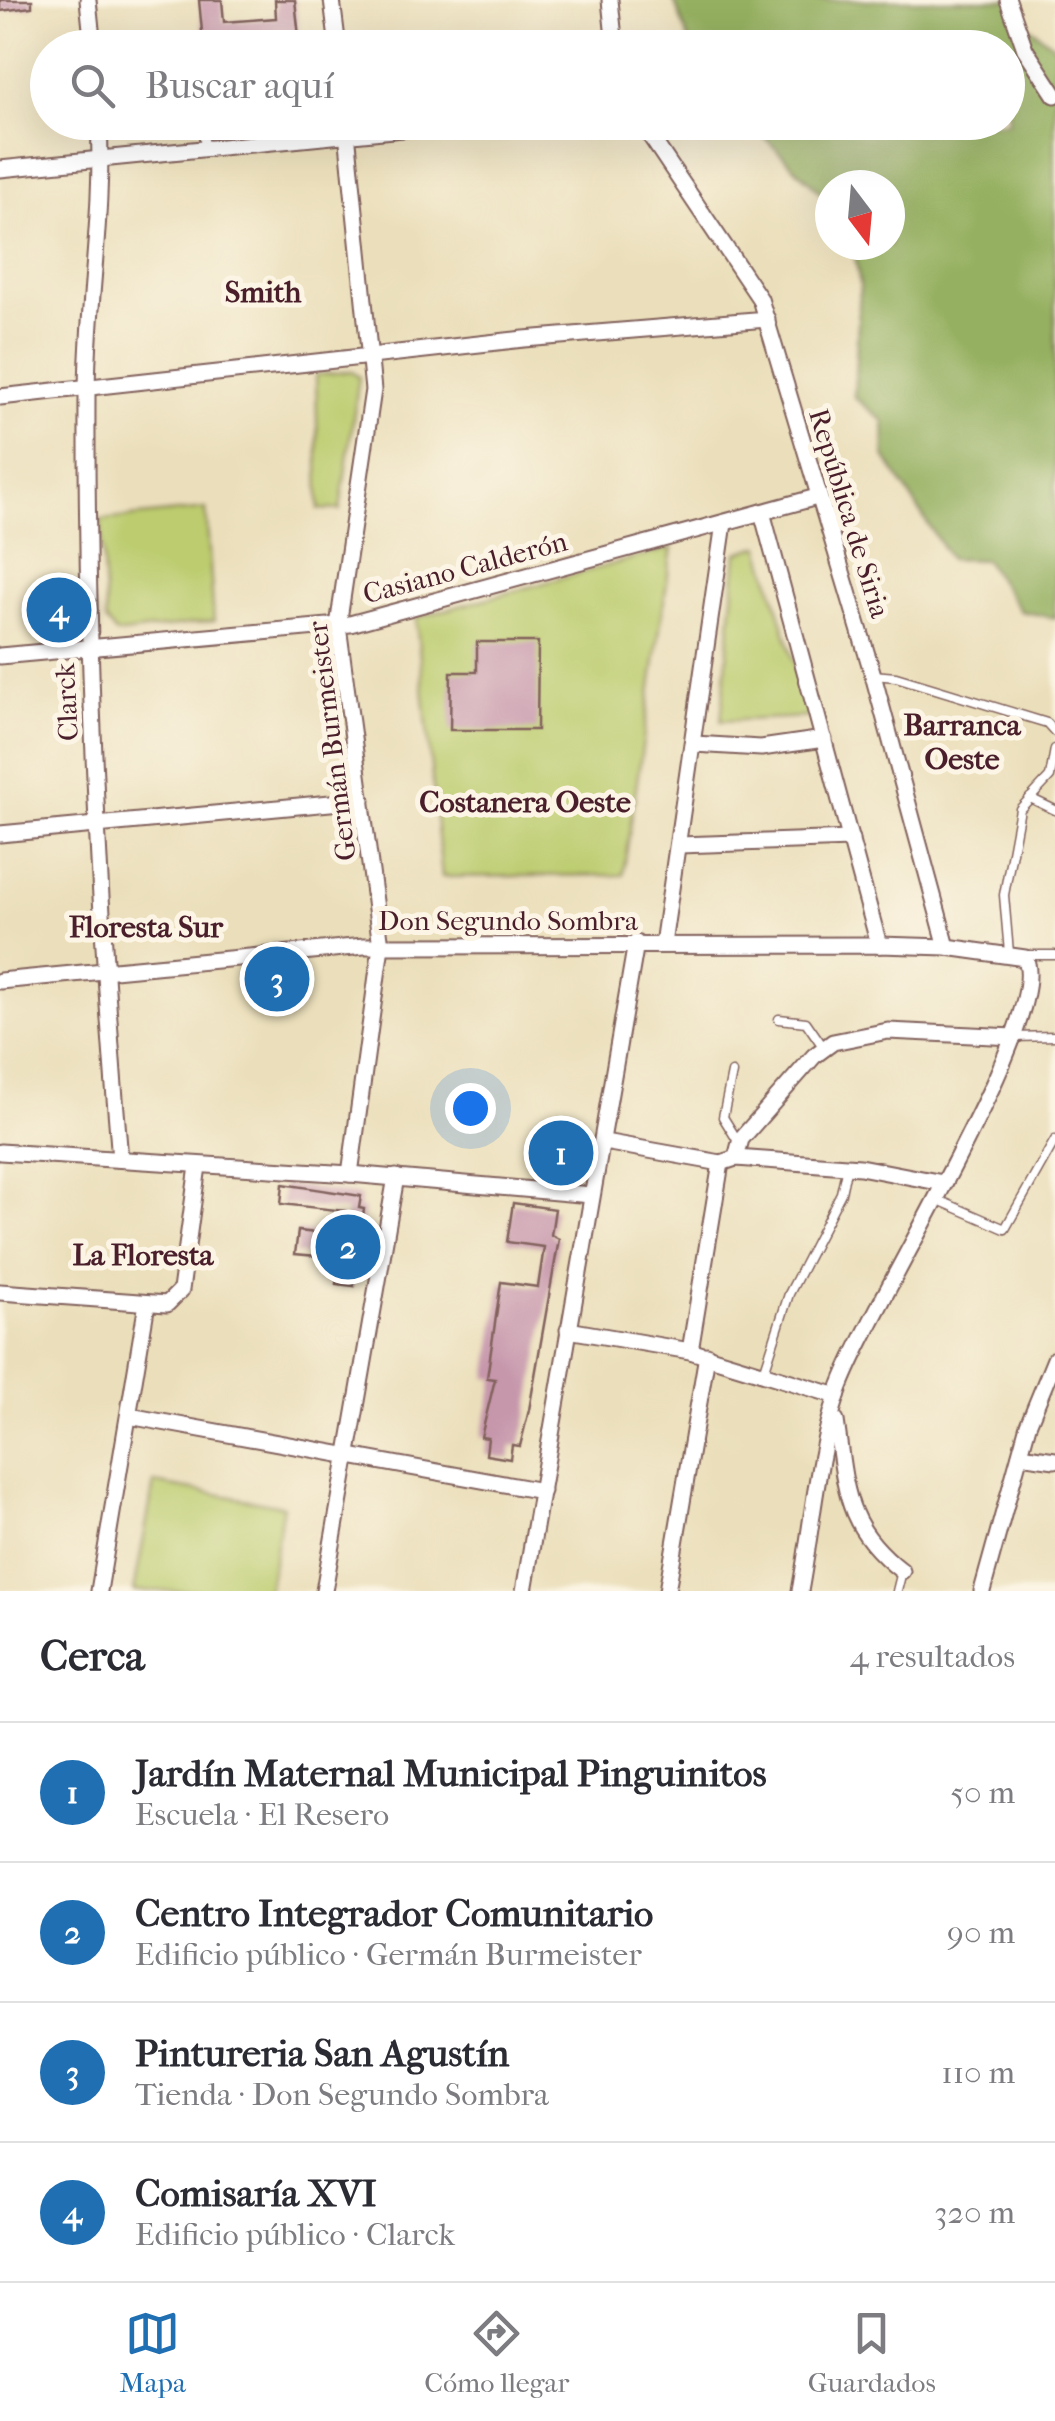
<!DOCTYPE html>
<html lang="es">
<head>
<meta charset="utf-8">
<style>
  body { margin:0; font-family:"IM FELL French Canon",serif; background:#f7f7f7; color:#2b2b33 }
  .compass { position:absolute; left:815px; top:170px; width:90px; height:90px; border-radius:50%; background:#fff; box-shadow:0 10px 40px #0002; rotate:164deg }
  .you { position:absolute; left:470px; top:1108px; width:35px; height:35px; margin:-25px; border:8px solid #fff; border-radius:50%; background:#1a73e8; box-shadow:0 0 0 15px #1a73e833 }
  .badge { display:grid; place-items:center; width:65px; height:65px; border-radius:50%; background:#1f6fb2; color:#fff; font-size:32px; font-weight:700 }
  .pin { position:absolute; translate:-50% -50%; border:5px solid #fff; box-shadow:0 2px 10px #0006 }
  .list { margin:0; padding:0; list-style:none }
  h2 { display:flex; justify-content:space-between; align-items:center; height:130px; margin:0; padding:0 40px; font-size:42px }
  h2 small { font-size:32px; font-weight:400; color:#7c7c81 }
  .list li { display:grid; grid-template-columns:65px 1fr auto; gap:30px; align-items:center; box-sizing:border-box; height:140px; padding:0 40px; border-top:2px solid #e1e1e2 }
  .list b { display:block; font-size:38px; white-space:nowrap }
  .list p { margin:0; font-size:32px; white-space:nowrap; color:#7c7c81 }
  .list em { font-size:32px; font-style:normal; color:#7c7c81 }
  .icon { flex:none; width:55px; height:55px; fill:none; stroke:currentColor; stroke-width:2; stroke-linecap:round; stroke-linejoin:round }
  .map { position:relative; flex:none; width:1055px; height:1591px; overflow:hidden }
  .search { position:absolute; background:#fff; box-shadow:0 10px 40px #0002; left:30px; right:30px; top:30px; height:110px; display:flex; align-items:center; gap:25px; box-sizing:border-box; padding:0 35px; border-radius:55px; color:#7c7c81; font-size:38px }
  .sheet { height:690px; background:#fff }
  nav { display:flex; justify-content:space-around; align-items:center; box-sizing:border-box; height:140px; border-top:2px solid #e1e1e2; background:#fff; font-size:28px; color:#7c7c81 }
  nav a { display:grid; justify-items:center; gap:5px }
  nav .on { color:#1f6fb2 }
  .map>svg:first-child { display:block }
  .green { fill:#bccc6e; stroke:#83764c; stroke-width:2.5 }
  .forest { fill:#95b061; stroke:#706846; stroke-width:2.5 }
  .building { fill:#c696ab }
  .lines { fill:none; stroke-linecap:round; stroke-linejoin:round }
  .lane-casing { stroke:#82625d; stroke-width:11 }
  .street-casing { stroke:#82625d; stroke-width:19 }
  .lane { stroke:#fff; stroke-width:8 }
  .street { stroke:#fff; stroke-width:15 }
  .labels { text-anchor:middle; stroke-width:10; stroke-linejoin:round; paint-order:stroke }
  .street-label { font-size:28px; fill:#4a1f2b; stroke:#fcf5e5 }
  .neighbourhood-label { font-size:30px; font-weight:bold; fill:#4a1f2b; stroke:#fcf5e5 }
</style>
</head>
<body>
<div class="map">
<svg width="1055" height="1591" viewBox="0 0 1055 1591">
  <rect width="100%" height="100%" fill="#fcf5e5"/>
  <filter id="ink" filterUnits="userSpaceOnUse"><feTurbulence type="fractalNoise" baseFrequency=".01" numOctaves="2"/><feDisplacementMap in="SourceGraphic" scale="20" xChannelSelector="R" yChannelSelector="G"/><feConvolveMatrix kernelMatrix="1 2 1 2 8 2 1 2 1" color-interpolation-filters="sRGB"/></filter>
  <filter id="wash" filterUnits="userSpaceOnUse"><feTurbulence type="fractalNoise" baseFrequency=".0048" numOctaves="4" result="noise"/><feDisplacementMap in="SourceGraphic" scale="40" xChannelSelector="R" yChannelSelector="G"/><feGaussianBlur stdDeviation="2.25" result="paint"/><feColorMatrix in="noise" values="0 0 0 0 0 0 0 0 0 0 0 0 0 0 0 0 0 1.4 0 .05"/><feComposite in="paint" operator="in"/></filter>
  <g filter="url(#wash)">
    <rect width="100%" height="100%" fill="#ebdfbb"/>
    <g class="green">
      <polygon points="352,371 359,377 340,510 319,509 316,375"/>
      <polygon points="206,509 214,621 116,634 106,621 101,520"/>
      <polygon points="760,546 810,717 721,721 737,553"/>
      <polygon points="672,548 623,875 442,877 416,618"/>
      <polygon points="154,1483 283,1506 268,1591 134,1591"/>
    </g>
    <polygon class="forest" points="674,0 1022,0 1027,25 1055,46 1055,618 1020,611 985,560 950,559 885,456 884,421 854,397 860,285 853,245 890,245 890,185 830,185 830,202 750,123 1008,122 1008,48 691,47"/>
    <g id="blocks">
      <g class="building">
        <polygon points="0,0 32,0 32,7 0,11"/>
        <polygon points="199,0 222,0 224,22 276,18 275,0 295,0 300,46 280,48 279,41 224,46 223,40 203,42"/>
        <polygon points="477,642 538,642 537,730 450,730 451,672 477,672"/>
        <polygon points="283,1184 361,1196 359,1208 364,1209 360,1239 355,1240 354,1286 336,1284 339,1258 295,1254 298,1231 343,1236 346,1211 281,1204"/>
        <polygon points="513,1203 555,1209 551,1235 559,1239 529,1410 520,1446 512,1445 510,1459 486,1455 488,1438 481,1437 495,1379 487,1378 501,1282 538,1287 544,1247 507,1242"/>
      </g>
    </g>
  </g>
  <g filter="url(#ink)">
    <use href="#blocks" fill-opacity="0" stroke="#82625d" stroke-width="2.5"/>
    <g class="lines">
      <g class="lane-casing">
        <g id="lane">
          <polyline points="201,122 206,151"/>
          <polyline points="873,675 896,677 1047,723 1055,732"/>
          <polyline points="1030,798 1055,810"/>
          <polyline points="1009,953 1004,895 1020,809 1050,777 1055,749"/>
          <polyline points="1023,955 1055,955"/>
          <polyline points="779,1019 806,1022 824,1048"/>
          <polyline points="1014,1037 1055,1036"/>
          <polyline points="732,1073 723,1117 739,1143"/>
          <polyline points="936,1199 1005,1229 1055,1140"/>
          <polyline points="764,1372 789,1294 841,1193 847,1166"/>
          <polyline points="897,1591 902,1571"/>
        </g>
      </g>
      <g class="street-casing">
        <g id="street">
          <polyline points="88,0 93,48"/>
          <polyline points="332,0 338,48"/>
          <polyline points="610,0 615,48"/>
          <polyline points="1008,0 1025,49 1055,95"/>
          <path d="M99,122C104,214 87,304 87,395C86,650 98,905 120,1159"/>
          <polyline points="346,122 373,390 338,626 381,946 350,1174"/>
          <polyline points="641,122 760,299 873,675 947,947"/>
          <polyline points="0,169 473,122"/>
          <polyline points="0,397 524,339 767,319"/>
          <polyline points="762,512 879,945"/>
          <polyline points="0,656 350,624 817,497"/>
          <polyline points="694,744 761,748 824,739"/>
          <polyline points="0,834 362,800"/>
          <polyline points="679,845 851,839"/>
          <polyline points="663,944 724,523"/>
          <path d="M0,981L364,946L879,945L947,947L1025,958C1055,1017 861,1318 837,1396C817,1457 812,1527 800,1591"/>
          <polyline points="604,1142 721,1163 736,1158 860,1167 943,1183"/>
          <polyline points="0,1152 350,1174 591,1195"/>
          <polyline points="736,1158 741,1139 814,1056 833,1042 888,1031 1014,1037"/>
          <polyline points="0,1292 167,1304 181,1290 198,1166"/>
          <polyline points="568,1330 690,1351 837,1396"/>
          <polyline points="690,1351 721,1163"/>
          <polyline points="129,1416 542,1491"/>
          <path d="M836,1421C846,1489 844,1526 902,1571"/>
          <polyline points="1020,1455 1055,1460"/>
          <polyline points="99,1591 147,1303"/>
          <polyline points="324,1591 396,1177"/>
          <polyline points="524,1591 636,943"/>
          <polyline points="667,1591 707,1355"/>
          <polyline points="982,1591 1028,1425 1055,1359"/>
        </g>
      </g>
      <use href="#lane" class="lane"/>
      <use href="#street" class="street"/>
    </g>
  </g>
  <g class="labels">
    <g class="street-label">
      <text transform="translate(850 513) rotate(73)" y="10">República de Siria</text>
      <text transform="translate(465 567) rotate(-15)" y="10">Casiano Calderón</text>
      <text transform="translate(66 702) rotate(-93)" y="10">Clarck</text>
      <text transform="translate(331 741) rotate(-97)" y="10">Germán Burmeister</text>
      <text x="508" y="930">Don Segundo Sombra</text>
    </g>
    <g class="neighbourhood-label">
      <text x="263" y="302">Smith</text>
      <text x="962" y="735">Barranca<tspan x="962" dy="34">Oeste</tspan></text>
      <text x="525" y="812">Costanera Oeste</text>
      <text x="146" y="937">Floresta Sur</text>
      <text x="143" y="1265">La Floresta</text>
    </g>
  </g>
</svg>
<svg class="compass" viewBox="-18 -18 36 36"><path d="M0-13l5 13h-10z" fill="#e53935"/><path d="M0 13l5-13h-10z" fill="#7c7c81"/></svg>
<div class="you"></div>
<div class="pin badge" style="left:561px;top:1153px">1</div>
<div class="pin badge" style="left:348px;top:1247px">2</div>
<div class="pin badge" style="left:277px;top:979px">3</div>
<div class="pin badge" style="left:59px;top:610px">4</div>
<div class="search"><svg class="icon" aria-label="search" viewBox="0 0 24 24"><circle cx="10" cy="10" r="6"/><path d="M15 15l6 6"/></svg>Buscar aquí</div>
</div>
<section class="sheet">
<h2>Cerca<small>4 resultados</small></h2>
<ul class="list">
<li><span class="badge">1</span><div><b>Jardín Maternal Municipal Pinguinitos</b><p>Escuela · El Resero</p></div><em>50 m</em></li>
<li><span class="badge">2</span><div><b>Centro Integrador Comunitario</b><p>Edificio público · Germán Burmeister</p></div><em>90 m</em></li>
<li><span class="badge">3</span><div><b>Pintureria San Agustín</b><p>Tienda · Don Segundo Sombra</p></div><em>110 m</em></li>
<li><span class="badge">4</span><div><b>Comisaría XVI</b><p>Edificio público · Clarck</p></div><em>320 m</em></li>
</ul>
</section>
<nav>
<a class="on"><svg class="icon" aria-label="map" viewBox="0 0 24 24"><path d="M3 6l6-2 6 2 6-2v14l-6 2-6-2-6 2zM9 4v14M15 6v14"/></svg>Mapa</a>
<a><svg class="icon" aria-label="directions" viewBox="0 0 24 24"><path d="M12 3l9 9-9 9-9-9zM9 14v-3h6M13 9l2 2-2 2"/></svg>Cómo llegar</a>
<a><svg class="icon" aria-label="saved" viewBox="0 0 24 24"><path d="M7 4h10v16l-5-4-5 4z"/></svg>Guardados</a>
</nav>
</body>
</html>
